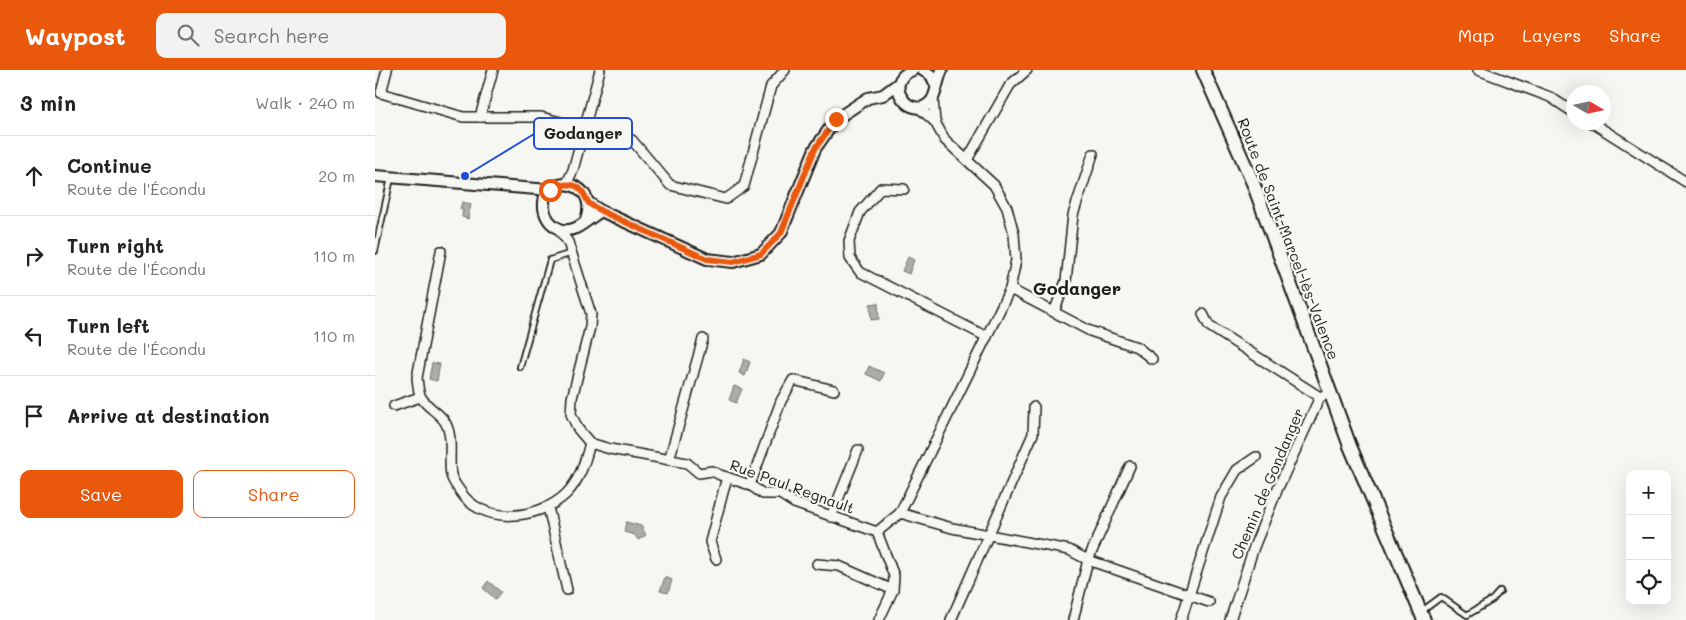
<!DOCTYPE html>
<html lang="en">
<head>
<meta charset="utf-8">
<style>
  body { margin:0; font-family:Mali,sans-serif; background:#f2f2f2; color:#222 }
  .controls { position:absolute; right:15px; bottom:15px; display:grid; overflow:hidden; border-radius:10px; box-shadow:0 5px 20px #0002 }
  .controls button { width:45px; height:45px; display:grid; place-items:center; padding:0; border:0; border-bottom:1px solid #e0e0e0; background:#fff; color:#222; font:25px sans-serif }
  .compass { position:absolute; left:1191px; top:15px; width:45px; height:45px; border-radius:50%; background:#fff; box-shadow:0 5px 20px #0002; rotate:99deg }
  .stop { position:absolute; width:15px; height:15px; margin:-11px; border:4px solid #ea580c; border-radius:50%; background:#fff }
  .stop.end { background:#ea580c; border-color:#fff; box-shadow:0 1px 5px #0008 }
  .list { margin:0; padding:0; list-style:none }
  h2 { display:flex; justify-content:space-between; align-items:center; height:65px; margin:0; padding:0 20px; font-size:21px }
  h2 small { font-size:16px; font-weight:400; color:#767676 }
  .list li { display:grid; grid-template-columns:32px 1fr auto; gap:15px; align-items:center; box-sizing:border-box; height:80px; padding:0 20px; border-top:1px solid #e0e0e0 }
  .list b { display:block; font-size:19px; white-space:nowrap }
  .list p { margin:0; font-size:16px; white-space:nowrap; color:#767676 }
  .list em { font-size:16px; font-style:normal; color:#767676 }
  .actions { display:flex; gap:10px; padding:15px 20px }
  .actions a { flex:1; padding:11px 0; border:1px solid #ea580c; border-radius:10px; text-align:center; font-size:18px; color:#ea580c }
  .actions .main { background:#ea580c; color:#fff }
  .icon { flex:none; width:28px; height:28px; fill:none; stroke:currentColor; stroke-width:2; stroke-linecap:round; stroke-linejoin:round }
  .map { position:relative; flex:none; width:1311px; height:550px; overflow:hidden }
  header { display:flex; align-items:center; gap:30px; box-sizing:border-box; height:70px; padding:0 25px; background:#ea580c; color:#fff }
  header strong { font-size:24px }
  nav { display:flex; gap:28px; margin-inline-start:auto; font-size:18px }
  .search { width:350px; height:45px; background:#f2f2f2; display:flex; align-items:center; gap:12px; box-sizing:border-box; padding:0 18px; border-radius:10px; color:#767676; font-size:19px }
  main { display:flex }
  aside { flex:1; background:#fff }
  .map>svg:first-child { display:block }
  .water { fill:#acaca9; stroke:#727271 }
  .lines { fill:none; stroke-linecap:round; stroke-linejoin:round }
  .service-casing { stroke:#1c1c1c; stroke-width:8 }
  .minor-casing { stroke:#1c1c1c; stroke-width:12 }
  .tertiary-casing { stroke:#1c1c1c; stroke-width:14 }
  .secondary-casing { stroke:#1c1c1c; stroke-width:16 }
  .service { stroke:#f6f6f2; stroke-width:4.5 }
  .minor { stroke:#f6f6f2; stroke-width:9 }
  .tertiary { stroke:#f6f6f2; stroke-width:10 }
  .secondary { stroke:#f6f6f2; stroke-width:12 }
  .route { stroke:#ea580c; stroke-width:6 }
  .labels { text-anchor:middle; stroke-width:4.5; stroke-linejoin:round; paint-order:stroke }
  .street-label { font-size:15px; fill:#1c1c1c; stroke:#f6f6f2 }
  .quarter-label { font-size:18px; font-weight:bold; fill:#1c1c1c; stroke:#f6f6f2 }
  .leader { fill:none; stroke:#1d4ed8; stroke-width:2 }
  .callout-dot { fill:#1d4ed8; stroke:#f6f6f2; stroke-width:2 }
  .callout { fill:#f6f6f2; stroke:#1d4ed8; stroke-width:2 }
  .callout-label { font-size:16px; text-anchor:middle; font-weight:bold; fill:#1c1c1c }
</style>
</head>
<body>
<header>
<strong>Waypost</strong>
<div class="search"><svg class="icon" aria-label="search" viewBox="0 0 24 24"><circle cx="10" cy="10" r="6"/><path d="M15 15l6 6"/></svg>Search here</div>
<nav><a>Map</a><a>Layers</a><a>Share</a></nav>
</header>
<main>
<aside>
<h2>3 min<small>Walk · 240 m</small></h2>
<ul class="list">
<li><svg class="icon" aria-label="ahead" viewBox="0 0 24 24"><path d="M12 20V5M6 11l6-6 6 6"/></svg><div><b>Continue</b><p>Route de l'Écondu</p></div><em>20 m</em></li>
<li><svg class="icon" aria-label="right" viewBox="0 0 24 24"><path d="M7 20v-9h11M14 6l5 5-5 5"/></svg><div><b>Turn right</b><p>Route de l'Écondu</p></div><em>110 m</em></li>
<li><svg class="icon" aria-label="left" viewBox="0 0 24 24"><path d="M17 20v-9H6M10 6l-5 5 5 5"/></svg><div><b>Turn left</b><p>Route de l'Écondu</p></div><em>110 m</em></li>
<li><svg class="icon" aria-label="arrive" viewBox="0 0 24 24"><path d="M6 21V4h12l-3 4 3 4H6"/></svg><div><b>Arrive at destination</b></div></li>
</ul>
<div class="actions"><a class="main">Save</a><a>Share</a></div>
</aside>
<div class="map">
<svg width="1311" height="550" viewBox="0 0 1311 550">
  <rect width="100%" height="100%" fill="#f6f6f2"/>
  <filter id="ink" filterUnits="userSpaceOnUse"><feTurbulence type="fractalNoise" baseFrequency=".02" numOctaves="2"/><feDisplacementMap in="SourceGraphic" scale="10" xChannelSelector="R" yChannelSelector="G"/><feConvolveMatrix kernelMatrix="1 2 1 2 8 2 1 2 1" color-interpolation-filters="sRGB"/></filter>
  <g filter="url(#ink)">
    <g class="water">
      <polygon points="87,132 96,134 93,149 87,147 88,139 85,139"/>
      <polygon points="533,187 539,190 534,204 527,201"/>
      <polygon points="503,233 504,249 496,250 495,234"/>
      <polygon points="369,289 375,292 370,306 364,303"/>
      <polygon points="57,293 65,294 62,311 54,309"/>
      <polygon points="494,296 509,303 506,311 491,304"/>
      <polygon points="359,316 367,319 361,333 354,330"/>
      <polygon points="251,452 266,456 271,465 263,470 260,465 249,462"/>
      <polygon points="290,507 297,510 293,523 285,521"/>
      <polygon points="113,511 126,522 120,529 108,518"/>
    </g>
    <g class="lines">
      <g class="service-casing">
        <g id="service">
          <polyline points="0,181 16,108"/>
          <polyline points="145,297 175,190 197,183"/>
          <polyline points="1047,541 1066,527 1092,545 1117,530 1125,521"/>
        </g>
      </g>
      <g class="minor-casing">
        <g id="minor">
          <polyline points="12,0 6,23 88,47 166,47 257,70 295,115 351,129 369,116 396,16 410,0"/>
          <polyline points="1103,0 1175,27 1198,42"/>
          <polyline points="558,29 560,52"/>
          <polyline points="105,47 118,0"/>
          <polyline points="1216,52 1311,112"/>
          <polyline points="592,90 635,15 652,0"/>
          <polyline points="192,113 198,100 225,0"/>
          <polyline points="529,119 506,118 485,142 474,171 475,188 485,202 612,267"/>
          <polyline points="182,157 193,172 216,244 215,257 197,328 196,344 203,359 215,373 235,379 312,393 324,403 337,401 345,405 375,415 388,424 405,424 419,433 502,462"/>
          <path d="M66,181L42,308C43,314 43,323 46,327C51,337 64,342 70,352C79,367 73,388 76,405C77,410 82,417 85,421C107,456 164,450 191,424C205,410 210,392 215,373"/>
          <polyline points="635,219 715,261 762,277 777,289"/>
          <polyline points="679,242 691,211 698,145 718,84"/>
          <polyline points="828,244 834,256 945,327"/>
          <polyline points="19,336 45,327"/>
          <polyline points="294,390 328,269"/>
          <polyline points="375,415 406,331 418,310 459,320"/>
          <polyline points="173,437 192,520"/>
          <polyline points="525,443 577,458 694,480 713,490 834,532"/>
          <polyline points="456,447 483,380"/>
          <polyline points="502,462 525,443 635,219 641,190 639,164 632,138 619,115 570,70 560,52 543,37"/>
          <polyline points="502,462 519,506 518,520 504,550"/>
          <polyline points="341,489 335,472 352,407"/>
          <polyline points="442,494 464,496 518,520"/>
          <polyline points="576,550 658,364 659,337"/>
          <polyline points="698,550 713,490 755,396"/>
          <polyline points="806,550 846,427 862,400 881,387"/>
          <polyline points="855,550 879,477 903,418 945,327 955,323"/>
        </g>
      </g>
      <g class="tertiary-casing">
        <g id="tertiary">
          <path d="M538,0C504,12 538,55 557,30C561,24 563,8 567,0"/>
          <polyline points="547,0 556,5 561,15"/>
          <polyline points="0,106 175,120"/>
          <polyline points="214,133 226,141 332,189 358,192 386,184 406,163 440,79 461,49 493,28 508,25 524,13"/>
          <path d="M211,150C225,110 171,103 169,132C167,149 183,166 201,158C209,154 218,146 226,141"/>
        </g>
      </g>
      <g class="secondary-casing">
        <polyline id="secondary" points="828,0 878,113 975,376 1049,550"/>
      </g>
      <use href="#service" class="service"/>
      <use href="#minor" class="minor"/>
      <use href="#tertiary" class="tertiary"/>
      <use href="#secondary" class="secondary"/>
    </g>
  </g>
  <g class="lines" filter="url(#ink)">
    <path class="route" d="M175,120C185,114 199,111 207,121C210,125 211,129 213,132C216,136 222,138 226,141L332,189L358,192L386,184L406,163L440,79L461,49"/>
  </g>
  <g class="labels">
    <g class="street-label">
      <text transform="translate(913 169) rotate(69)" y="5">Route de Saint-Marcel-lès-Valence</text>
      <text transform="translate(893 414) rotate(-67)" y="5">Chemin de Gondanger</text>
      <text transform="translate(417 417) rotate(20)" y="5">Rue Paul Regnault</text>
    </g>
    <g class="quarter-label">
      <text x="702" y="225">Godanger</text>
    </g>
  </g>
  <path class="leader" d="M90 106L159 64"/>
  <circle class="callout-dot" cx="90" cy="106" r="5"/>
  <rect class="callout" x="159" y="48" width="98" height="31" rx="5"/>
  <g class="callout-label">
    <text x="208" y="69">Godanger</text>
  </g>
</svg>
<div class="controls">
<button>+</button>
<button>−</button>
<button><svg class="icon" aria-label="locate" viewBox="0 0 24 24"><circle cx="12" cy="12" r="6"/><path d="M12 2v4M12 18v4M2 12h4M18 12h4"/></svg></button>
</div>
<svg class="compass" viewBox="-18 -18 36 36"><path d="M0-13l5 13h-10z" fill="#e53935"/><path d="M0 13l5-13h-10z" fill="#767676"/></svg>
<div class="stop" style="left:175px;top:120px"></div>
<div class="stop end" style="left:461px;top:49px"></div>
</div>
</main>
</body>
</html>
